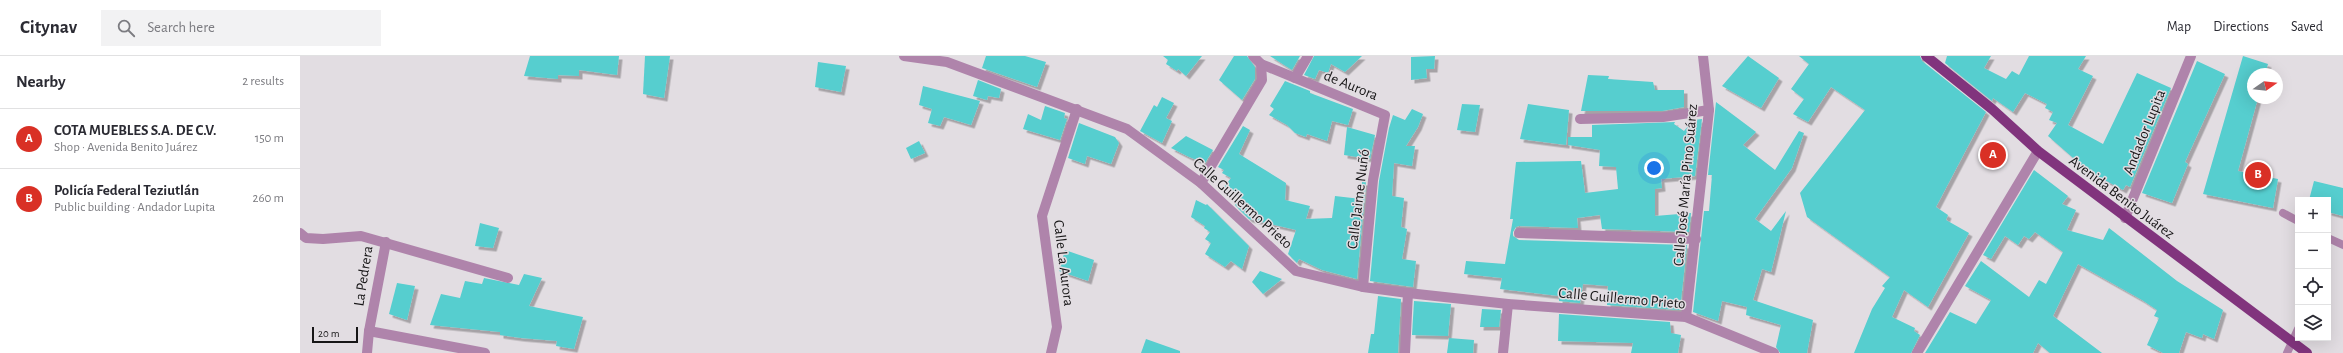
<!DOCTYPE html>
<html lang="en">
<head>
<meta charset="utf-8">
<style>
  body { margin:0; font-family:"Alegreya Sans",sans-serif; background:#f2f2f3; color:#2b2b33 }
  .controls { position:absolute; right:12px; bottom:12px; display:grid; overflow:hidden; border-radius:0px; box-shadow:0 4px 16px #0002 }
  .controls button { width:36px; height:36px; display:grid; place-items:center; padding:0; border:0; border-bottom:1px solid #e1e1e2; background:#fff; color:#2b2b33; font:20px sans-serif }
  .compass { position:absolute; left:1947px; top:12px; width:36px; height:36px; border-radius:50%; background:#fff; box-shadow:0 4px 16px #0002; rotate:76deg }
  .scale { position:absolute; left:12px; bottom:10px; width:46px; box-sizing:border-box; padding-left:4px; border:2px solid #171617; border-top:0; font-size:11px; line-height:14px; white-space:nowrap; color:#171617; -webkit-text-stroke:3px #e2dde2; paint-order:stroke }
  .you { position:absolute; left:1354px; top:112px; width:14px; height:14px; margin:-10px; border:3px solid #fff; border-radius:50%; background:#1a73e8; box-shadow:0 0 0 6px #1a73e833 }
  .badge { display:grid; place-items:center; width:26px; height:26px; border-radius:50%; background:#d93025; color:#fff; font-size:13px; font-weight:700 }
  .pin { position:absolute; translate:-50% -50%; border:2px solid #fff; box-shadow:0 1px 4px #0006 }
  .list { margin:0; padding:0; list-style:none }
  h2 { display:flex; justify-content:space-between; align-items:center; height:52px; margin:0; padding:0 16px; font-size:17px }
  h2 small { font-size:13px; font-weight:400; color:#7c7c81 }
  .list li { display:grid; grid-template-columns:26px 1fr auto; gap:12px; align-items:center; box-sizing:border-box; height:60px; padding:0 16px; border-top:1px solid #e1e1e2 }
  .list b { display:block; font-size:15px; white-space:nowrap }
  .list p { margin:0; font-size:13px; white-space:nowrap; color:#7c7c81 }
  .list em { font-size:13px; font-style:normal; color:#7c7c81 }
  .icon { flex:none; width:22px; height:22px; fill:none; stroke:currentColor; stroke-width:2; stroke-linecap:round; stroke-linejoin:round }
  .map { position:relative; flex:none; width:2043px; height:297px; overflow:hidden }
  header { display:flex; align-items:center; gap:24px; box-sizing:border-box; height:56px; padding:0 20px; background:#fff; border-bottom:1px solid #e1e1e2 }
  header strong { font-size:19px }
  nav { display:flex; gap:22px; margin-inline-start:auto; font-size:14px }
  .search { width:280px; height:36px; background:#f2f2f3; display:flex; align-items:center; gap:10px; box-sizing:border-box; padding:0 14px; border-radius:0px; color:#7c7c81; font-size:15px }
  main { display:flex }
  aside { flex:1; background:#fff }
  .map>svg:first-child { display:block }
  .building { fill:#56cecf; filter:url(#shadow) }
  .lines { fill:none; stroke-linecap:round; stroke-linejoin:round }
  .service { stroke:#af84ab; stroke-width:8 }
  .minor { stroke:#af84ab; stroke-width:10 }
  .primary { stroke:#81347d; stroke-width:10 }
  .labels { text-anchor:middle; stroke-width:3; stroke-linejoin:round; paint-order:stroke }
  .street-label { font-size:15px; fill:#171617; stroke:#e2dde2 }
</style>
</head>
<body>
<header>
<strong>Citynav</strong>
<div class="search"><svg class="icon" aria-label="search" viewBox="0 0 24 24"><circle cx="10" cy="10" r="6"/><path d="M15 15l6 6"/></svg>Search here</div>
<nav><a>Map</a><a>Directions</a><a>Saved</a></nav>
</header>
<main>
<aside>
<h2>Nearby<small>2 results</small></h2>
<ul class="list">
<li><span class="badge">A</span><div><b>COTA MUEBLES S.A. DE C.V.</b><p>Shop · Avenida Benito Juárez</p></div><em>150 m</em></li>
<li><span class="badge">B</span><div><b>Policía Federal Teziutlán</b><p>Public building · Andador Lupita</p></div><em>260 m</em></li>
</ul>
</aside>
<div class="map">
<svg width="2043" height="297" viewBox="0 0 2043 297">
  <defs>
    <filter id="shadow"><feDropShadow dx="3.5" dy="3.5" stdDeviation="0" flood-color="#0004"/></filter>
  </defs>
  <rect width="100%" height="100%" fill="#e2dde2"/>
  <g class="building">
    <polygon points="230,0 319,0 317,19 279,14 279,20 258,19 258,23 224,20"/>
    <polygon points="345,0 370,0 364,42 343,38"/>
    <polygon points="686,0 725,0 746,6 737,31 682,12"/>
    <polygon points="863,0 902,0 886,20 878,13 877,15 866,8 868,4"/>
    <polygon points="934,0 947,0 955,11 955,23 942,44 919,24"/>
    <polygon points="970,0 1000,0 992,14"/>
    <polygon points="1014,0 1062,0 1045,16 1031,8 1028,17 1019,14 1015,23 1004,19"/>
    <polygon points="1135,0 1134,13 1126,13 1127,22 1111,24 1111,1"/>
    <polygon points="1448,0 1479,22 1461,52 1422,30"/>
    <polygon points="1499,0 1620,0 1622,5 1686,56 1636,151 1648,159 1646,164 1669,177 1628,251 1604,234 1592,261 1615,272 1614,275 1620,279 1611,297 1554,297 1572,253 1585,232 1582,230 1590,221 1507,161 1500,137 1565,54 1531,31 1508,66 1493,58 1504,43 1491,33 1509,8"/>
    <polygon points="1647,0 1691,0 1684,12 1706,23 1712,15 1719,19 1729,0 1786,0 1778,13 1793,20 1768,69 1803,88 1837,17 1871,32 1830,131 1826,129 1823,134 1788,115 1748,80 1757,67 1749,64 1753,56 1745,52 1747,48 1725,37 1713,56 1693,42 1692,45 1645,7"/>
    <polygon points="1943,0 1968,8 1965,18 1953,18 1953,42 1958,42 1938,115 1978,123 1973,152 1903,138"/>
    <polygon points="1897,5 1925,18 1885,106 1888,108 1872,147 1842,137"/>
    <polygon points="518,6 546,10 541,36 515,31"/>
    <polygon points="1288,19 1309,20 1308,23 1353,26 1355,34 1384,34 1384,51 1362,55 1281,55"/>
    <polygon points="678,24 701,33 699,42 688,40 687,44 673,40"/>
    <polygon points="985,25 1010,35 1010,37 1053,53 1048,69 1032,65 1027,85 1007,78 1006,81 995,77 987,69 969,59 974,53 970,50"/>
    <polygon points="623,30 680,45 671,69 644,61 640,70 628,67 632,53 619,49"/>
    <polygon points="862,41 874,47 866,62 872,65 862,87 840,75 854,49 857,51"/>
    <polygon points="1416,46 1456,76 1443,89 1475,114 1499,75 1504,77 1492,112 1455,163 1471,175 1486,155 1471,216 1462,213 1453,244 1513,264 1507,297 1480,297 1476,291 1481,269 1446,259 1447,251 1422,245 1418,265 1393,256 1404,155 1409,155 1412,119 1408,119"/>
    <polygon points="1162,48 1180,49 1175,76 1157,74"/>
    <polygon points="1228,48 1269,54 1266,89 1220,83"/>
    <polygon points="745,50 765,57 764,62 767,63 760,84 723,73 728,58 741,64"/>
    <polygon points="1112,53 1123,58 1118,71 1106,90 1115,90 1112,110 1094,107 1092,140 1104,142 1101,171 1107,173 1102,203 1116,205 1113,231 1070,225 1079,125 1089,72 1093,59 1105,64"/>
    <polygon points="1402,63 1395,120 1361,123 1362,132 1355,133 1355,160 1391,157 1389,176 1302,173 1300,159 1277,162 1278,172 1219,170 1216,171 1213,176 1213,180 1219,184 1387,189 1380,254 1307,249 1308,230 1283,228 1280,247 1259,245 1259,240 1200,233 1202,222 1164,218 1166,205 1205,208 1213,163 1210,163 1216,106 1281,105 1285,137 1318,133 1316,111 1299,110 1300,94 1268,89 1268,81 1292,81 1292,69 1375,66 1374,68 1384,75 1393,64"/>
    <polygon points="779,67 815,81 819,87 811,108 787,100 785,108 768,102"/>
    <polygon points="943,70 950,74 939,98 986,127 985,144 1010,150 1006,163 1032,162 1035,140 1061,143 1062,126 1066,126 1057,223 1022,214 999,203 997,207 988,198 996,174 949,163 935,149 939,143 923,132 931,122 922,117 924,114 918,111"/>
    <polygon points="1047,71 1075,79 1070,103 1044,99"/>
    <polygon points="886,80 913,94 905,107 889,101 871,92"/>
    <polygon points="619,85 625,97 611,103 606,92"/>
    <polygon points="1734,114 1768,140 1762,148 1776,154 1767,174 1803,184 1809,172 1877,225 1923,254 1914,283 1903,278 1902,282 1886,276 1879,297 1863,297 1847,289 1859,262 1854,260 1857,254 1842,244 1778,208 1753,260 1802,297 1750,297 1738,287 1733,297 1625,297 1650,256 1676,268 1691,244 1665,230 1681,205 1729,241 1739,224 1746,228 1763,196 1735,176 1729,183 1724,180 1718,189 1705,180 1691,203 1683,199"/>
    <polygon points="2014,125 2043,132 2043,160 2028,156 2028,144 2009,144"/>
    <polygon points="896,144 906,149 907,148 949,190 942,213 931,205 925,211 905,198 911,187 905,183 910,176 904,172 905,170 891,161"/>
    <polygon points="180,167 199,172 193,192 175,190"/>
    <polygon points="765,194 794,204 788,225 759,215"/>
    <polygon points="960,215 982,223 963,238 952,226"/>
    <polygon points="224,218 242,222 229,250 283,261 274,293 256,290 257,285 221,282 200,279 200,276 130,269 141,238 160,242 165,225 182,228 184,222 219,229"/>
    <polygon points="97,227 115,230 107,264 89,258"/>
    <polygon points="1078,240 1101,243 1098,297 1068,297 1071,278 1074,278"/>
    <polygon points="1114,245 1151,248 1148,280 1112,279"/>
    <polygon points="1182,253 1201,254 1199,271 1180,271"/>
    <polygon points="1259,258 1370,266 1371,277 1381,279 1378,297 1331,297 1333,287 1258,285"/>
    <polygon points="1149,282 1174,284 1173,297 1147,297"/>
    <polygon points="846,283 880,295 880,297 841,297"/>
  </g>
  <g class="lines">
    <g class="service">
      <polyline points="1983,157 1998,165"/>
      <polyline points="2028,182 2043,189"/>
      <polyline points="1987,297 1998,273"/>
    </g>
    <g class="minor">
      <polyline points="604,0 647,6 827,73 901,127 996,215 1063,231 1108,237 1208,248 1386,261 1474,297"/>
      <polyline points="961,8 1085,59 1073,124 1063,231"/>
      <polyline points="995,22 1008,0"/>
      <polyline points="1280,63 1363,61 1409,54"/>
      <polyline points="901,127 962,24 961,8 953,0"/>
      <polyline points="1825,162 1891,0"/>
      <polyline points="0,177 6,182 23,183 61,180 208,222"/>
      <polyline points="1219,177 1396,183"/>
      <polyline points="1386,261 1409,54 1403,0"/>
      <polyline points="69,275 185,297"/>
      <polyline points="67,297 69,275 86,186"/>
      <polyline points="751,297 757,271 742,160 777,53"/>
      <polyline points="1105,297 1108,237"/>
      <polyline points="1203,297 1208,248"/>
      <polyline points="1617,297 1738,95"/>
    </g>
    <polyline class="primary" points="1626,0 1692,53 1738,95 2007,297"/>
  </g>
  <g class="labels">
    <g class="street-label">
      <text transform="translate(1051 29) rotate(22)" y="5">de Aurora</text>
      <text transform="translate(1844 76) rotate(-68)" y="5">Andador Lupita</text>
      <text transform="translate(1385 129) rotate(-85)" y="5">Calle José María Pino Suárez</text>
      <text transform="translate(1822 141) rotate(37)" y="5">Avenida Benito Juárez</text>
      <text transform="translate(1058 143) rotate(-83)" y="5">Calle Jaime Nuñó</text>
      <text transform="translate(943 147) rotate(42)" y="5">Calle Guillermo Prieto</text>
      <text transform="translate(764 207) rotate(83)" y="5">Calle La Aurora</text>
      <text transform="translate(63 220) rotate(-81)" y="5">La Pedrera</text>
      <text transform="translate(1322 242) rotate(5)" y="5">Calle Guillermo Prieto</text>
    </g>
  </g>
</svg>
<div class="controls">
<button>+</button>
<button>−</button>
<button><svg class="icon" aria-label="locate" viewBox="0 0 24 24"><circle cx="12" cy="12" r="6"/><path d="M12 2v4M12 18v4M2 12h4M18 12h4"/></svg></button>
<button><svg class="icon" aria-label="layers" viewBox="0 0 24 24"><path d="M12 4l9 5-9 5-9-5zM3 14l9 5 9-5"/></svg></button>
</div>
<svg class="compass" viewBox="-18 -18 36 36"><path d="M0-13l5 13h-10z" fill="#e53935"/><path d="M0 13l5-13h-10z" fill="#7c7c81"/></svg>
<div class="scale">20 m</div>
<div class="you"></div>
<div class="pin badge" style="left:1693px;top:99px">A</div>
<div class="pin badge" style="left:1958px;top:119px">B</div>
</div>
</main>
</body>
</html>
